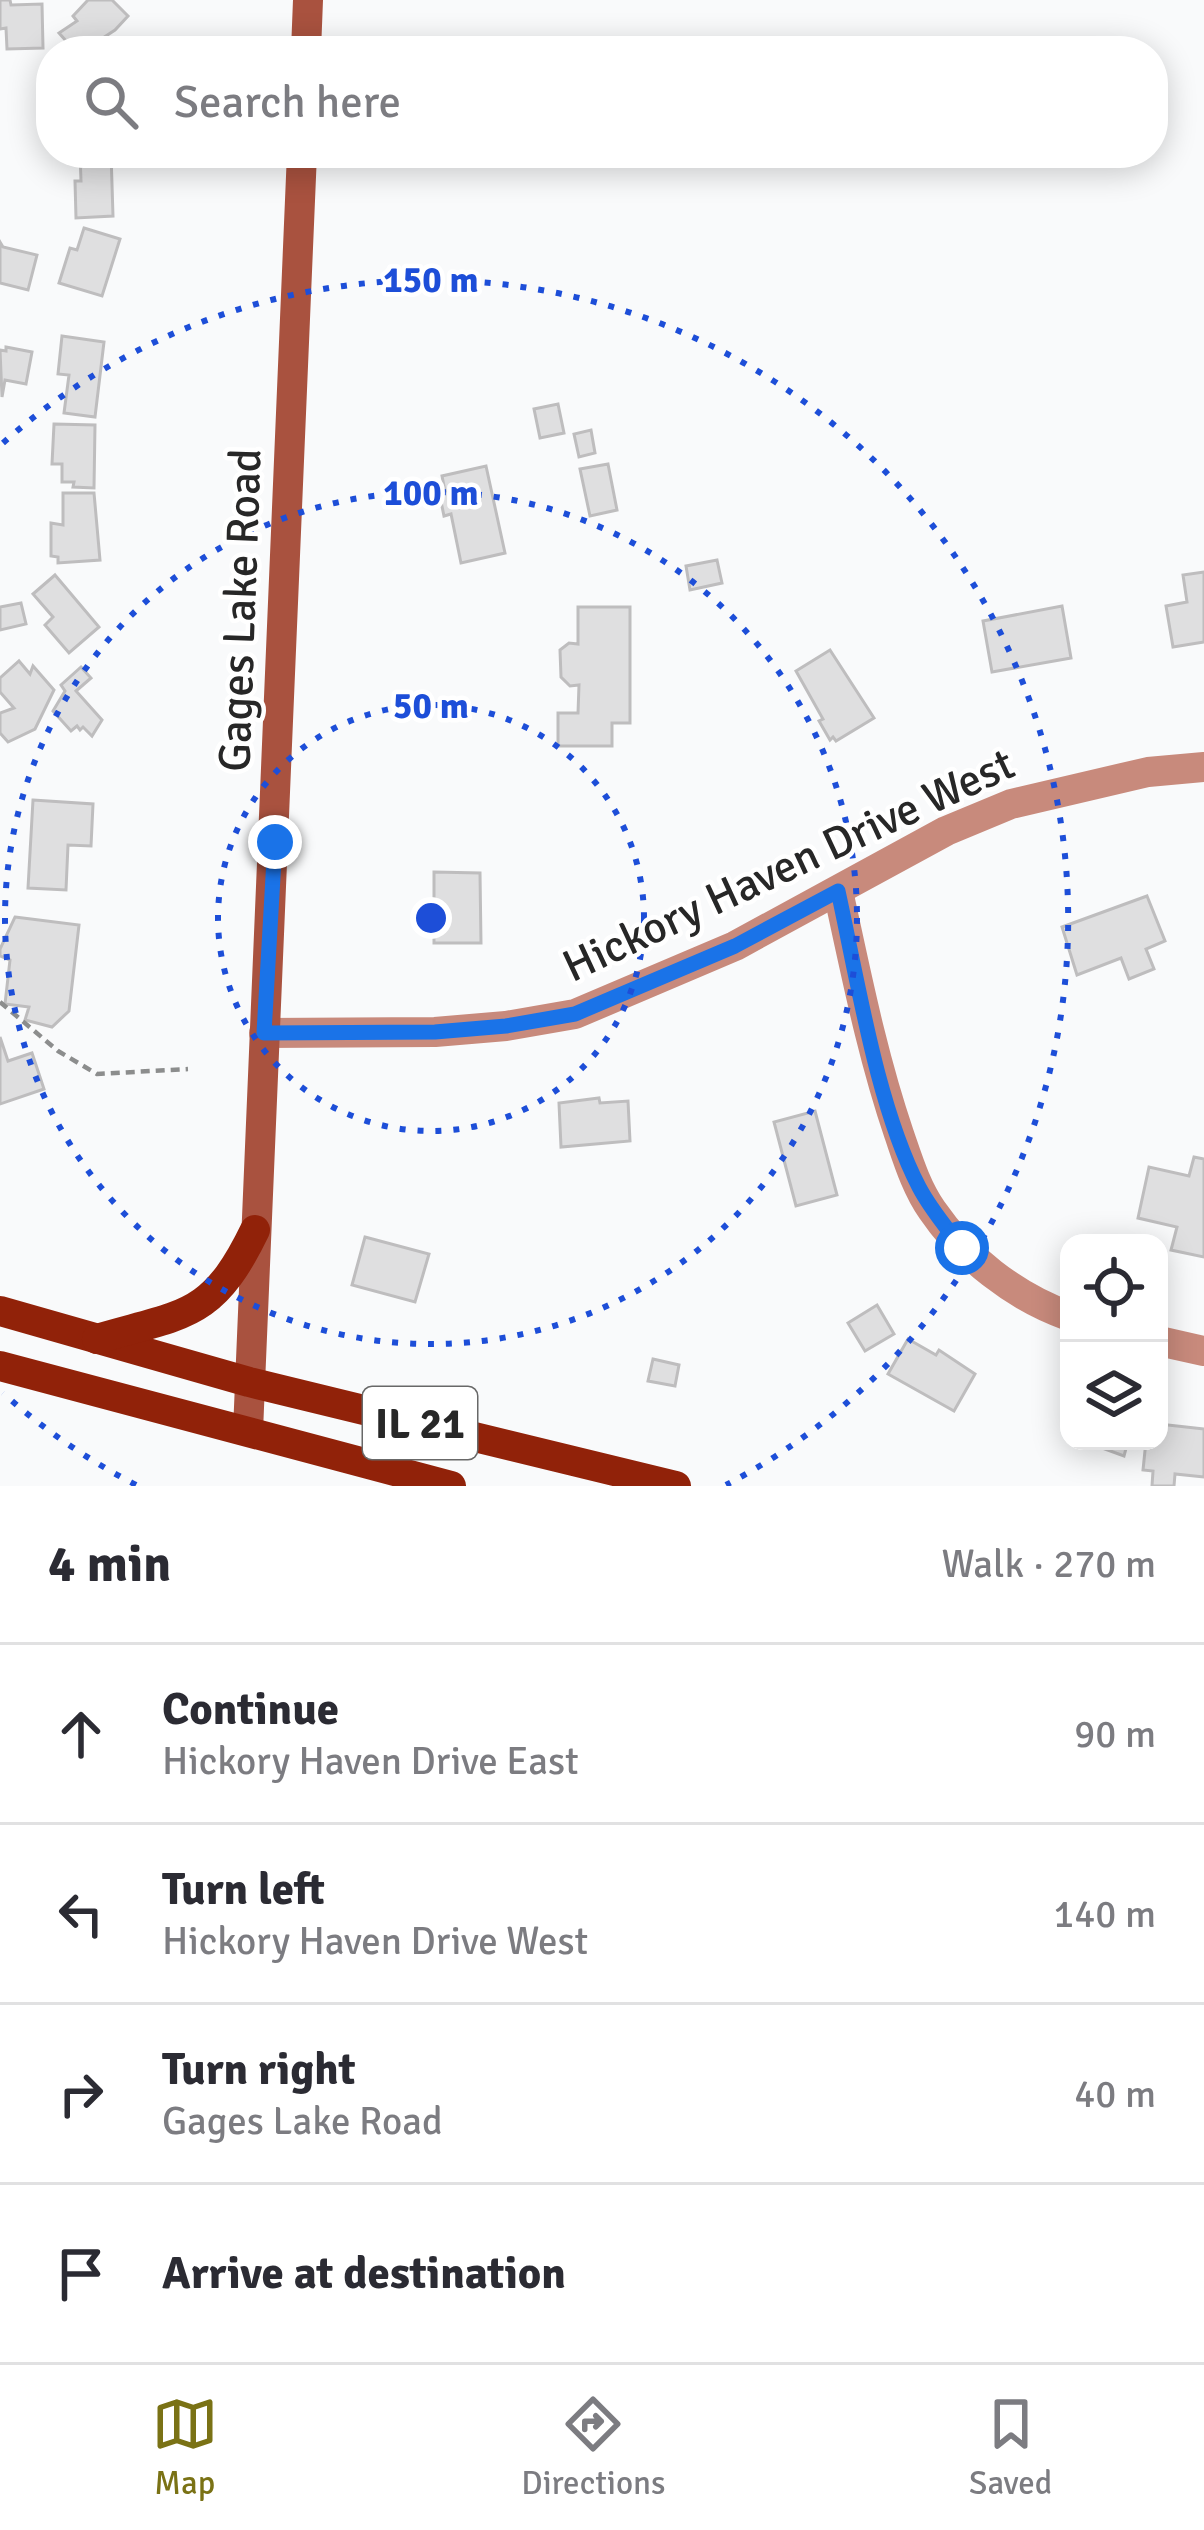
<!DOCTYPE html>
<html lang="en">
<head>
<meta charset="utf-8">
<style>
  body { margin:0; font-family:Signika,sans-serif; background:#f7f7f7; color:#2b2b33 }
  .controls { position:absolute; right:36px; bottom:36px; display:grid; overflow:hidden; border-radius:24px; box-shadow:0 6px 30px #0003 }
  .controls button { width:108px; height:108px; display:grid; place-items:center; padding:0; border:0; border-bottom:3px solid #e1e1e2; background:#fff; color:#2b2b33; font:60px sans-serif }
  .stop { position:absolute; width:36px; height:36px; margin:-27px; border:9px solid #1a73e8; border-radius:50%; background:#fff }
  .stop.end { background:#1a73e8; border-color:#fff; box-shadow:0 3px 12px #0008 }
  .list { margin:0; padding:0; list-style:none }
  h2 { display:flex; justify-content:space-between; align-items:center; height:156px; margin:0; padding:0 48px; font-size:51px }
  h2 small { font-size:39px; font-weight:400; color:#7c7c81 }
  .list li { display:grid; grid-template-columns:78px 1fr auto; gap:36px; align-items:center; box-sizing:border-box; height:180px; padding:0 48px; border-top:3px solid #e1e1e2 }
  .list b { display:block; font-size:45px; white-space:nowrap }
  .list p { margin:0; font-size:39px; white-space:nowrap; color:#7c7c81 }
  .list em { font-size:39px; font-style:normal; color:#7c7c81 }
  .icon { flex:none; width:66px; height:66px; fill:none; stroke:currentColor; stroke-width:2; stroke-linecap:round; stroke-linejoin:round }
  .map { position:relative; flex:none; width:1204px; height:1486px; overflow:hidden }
  .search { position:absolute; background:#fff; box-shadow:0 6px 30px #0003; left:36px; right:36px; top:36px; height:132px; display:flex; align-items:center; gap:30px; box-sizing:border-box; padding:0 42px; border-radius:48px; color:#7c7c81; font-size:45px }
  .sheet { height:876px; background:#fff }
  nav { display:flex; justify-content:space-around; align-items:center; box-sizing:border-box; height:168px; border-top:3px solid #e1e1e2; background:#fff; font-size:33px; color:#7c7c81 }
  nav a { display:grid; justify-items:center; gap:6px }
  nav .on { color:#7a7215 }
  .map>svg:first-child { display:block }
  .building { fill:#dfdfe0; stroke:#bebdbe; stroke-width:3 }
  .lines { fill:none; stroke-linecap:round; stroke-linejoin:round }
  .path { stroke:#8c8d8d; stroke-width:4.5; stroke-dasharray:9 6; stroke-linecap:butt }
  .street { stroke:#c88a7c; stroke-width:30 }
  .secondary { stroke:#a9523f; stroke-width:30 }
  .primary { stroke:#912209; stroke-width:30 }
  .route { stroke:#1a73e8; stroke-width:15 }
  .ring { fill:none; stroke:#1d4ed8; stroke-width:6; stroke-dasharray:6 12 }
  .labels { text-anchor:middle; stroke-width:9; stroke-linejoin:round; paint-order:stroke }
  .shield { fill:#fff; stroke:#686868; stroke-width:3 }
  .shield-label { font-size:42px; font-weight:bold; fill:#272727 }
  .street-label { font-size:45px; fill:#272727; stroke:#fff }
  .centre { fill:#1d4ed8; stroke:#fff; stroke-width:6 }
  .ring-label { font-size:36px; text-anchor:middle; font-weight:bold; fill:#1d4ed8; stroke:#fff; stroke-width:9; stroke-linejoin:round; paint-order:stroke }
</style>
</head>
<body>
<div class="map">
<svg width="1204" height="1486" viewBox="0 0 1204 1486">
  <rect width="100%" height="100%" fill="#f9fafb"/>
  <g class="building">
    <polygon points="0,0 10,0 11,5 42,4 43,48 7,49 6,28 0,29"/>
    <polygon points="112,0 128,16 115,30 83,51 75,51 59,33 77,21 73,16 88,0"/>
    <polygon points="80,153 111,153 113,216 76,218 75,181 81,181"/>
    <polygon points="84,228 120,239 102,296 59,283 70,248 77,250"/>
    <polygon points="0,242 3,247 37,255 28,290 0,283"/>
    <polygon points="62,336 104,342 95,417 64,413 69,375 58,374"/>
    <polygon points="6,347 32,352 26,384 5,380 2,397 0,350 6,351"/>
    <polygon points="558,404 564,433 540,438 534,409"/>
    <polygon points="54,424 95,425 94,488 73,487 74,482 62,482 62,464 52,464"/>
    <polygon points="591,430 595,453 579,457 574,434"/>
    <polygon points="608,464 617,510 590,516 580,469"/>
    <polygon points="486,466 505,553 461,563 451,514 444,516 439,492 445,491 442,476"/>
    <polygon points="63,493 94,493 100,560 58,563 58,557 51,556 51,523 63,525"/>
    <polygon points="717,560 722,583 690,590 686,566"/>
    <polygon points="1204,572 1204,642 1173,647 1166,606 1187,602 1183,575"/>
    <polygon points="55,575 99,627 69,653 45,625 53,617 33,594"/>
    <polygon points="21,603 26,624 0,630 0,607"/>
    <polygon points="1062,606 1071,658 992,672 983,621"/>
    <polygon points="578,607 630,607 630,723 612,723 612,746 558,746 558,713 578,713 579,685 570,686 561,677 560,650 569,643 578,644"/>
    <polygon points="830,650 874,718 836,741 833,737 830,740 819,721 823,719 796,671"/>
    <polygon points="19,661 30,674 33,666 54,690 35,729 8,742 0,733 0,713 14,708 0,692 0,678"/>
    <polygon points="81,667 91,678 76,691 102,720 92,736 83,727 80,730 77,726 71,731 53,711 65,691 61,685"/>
    <polygon points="33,800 93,804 91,846 68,845 66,890 28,888"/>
    <polygon points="434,872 480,873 481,943 434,943"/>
    <polygon points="1147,896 1165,941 1146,949 1154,969 1129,979 1121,958 1077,975 1062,927"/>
    <polygon points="15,917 79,925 69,1011 52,1027 25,1020 29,1007 5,1004 10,960 0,956 0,949"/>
    <polygon points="0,1037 8,1061 32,1053 44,1089 0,1104"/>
    <polygon points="599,1098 600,1103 628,1101 630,1141 561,1147 559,1103"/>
    <polygon points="815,1111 837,1195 796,1206 774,1122"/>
    <polygon points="1194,1157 1204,1159 1204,1257 1171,1250 1177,1227 1138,1218 1149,1167 1189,1176"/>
    <polygon points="365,1237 429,1254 415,1302 352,1285"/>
    <polygon points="877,1305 894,1334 865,1351 848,1323"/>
    <polygon points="908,1339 936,1355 939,1350 975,1374 954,1411 888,1374"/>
    <polygon points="653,1359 679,1365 675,1386 648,1381"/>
    <polygon points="1159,1424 1204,1429 1204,1477 1175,1474 1174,1486 1152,1486 1153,1471 1143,1470 1146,1441 1159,1441"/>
    <polygon points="1083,1441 1128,1441 1124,1456"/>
  </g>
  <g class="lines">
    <polyline class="path" points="0,1002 58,1051 97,1074 188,1069"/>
    <g class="street">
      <path d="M838,891C856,973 872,1055 899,1134C908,1160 916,1187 932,1210C964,1257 1015,1297 1069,1316"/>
      <polyline points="264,1033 435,1032 506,1026 575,1014 735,946 946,831 1011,804 1148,772 1204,767"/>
      <polyline points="1159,1341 1204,1351"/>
    </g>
    <g class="secondary">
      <polyline points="306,51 308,0"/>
      <polyline points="248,1431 302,153"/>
    </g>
    <g class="primary">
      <polyline points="0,1311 249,1382 676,1486"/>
      <path d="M97,1339C185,1313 212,1319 255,1230"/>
      <polyline points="0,1366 451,1486"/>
    </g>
  </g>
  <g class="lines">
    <path class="route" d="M275,842L264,1033L435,1032L506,1026L575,1014L735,946L838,891C858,982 877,1106 919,1187C931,1210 947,1228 962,1248"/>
  </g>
  <g class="ring">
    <circle cx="431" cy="918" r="213"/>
    <circle cx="431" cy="918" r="426"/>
    <path d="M136 1485A639 639 0 0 1 3 1393M3 443A639 639 0 1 1 726 1485"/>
  </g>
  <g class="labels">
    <rect class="shield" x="363" y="1387" width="114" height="72" rx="9"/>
    <g class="shield-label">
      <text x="420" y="1438">IL 21</text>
    </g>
    <g class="street-label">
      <text transform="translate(239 610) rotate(-88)" y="16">Gages Lake Road</text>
      <text transform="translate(788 864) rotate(-25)" y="16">Hickory Haven Drive West</text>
    </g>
  </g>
  <circle cx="431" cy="918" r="18" class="centre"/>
  <g class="ring-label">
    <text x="431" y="292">150 m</text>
    <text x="431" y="505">100 m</text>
    <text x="431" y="718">50 m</text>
  </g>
</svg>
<div class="controls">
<button><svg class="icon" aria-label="locate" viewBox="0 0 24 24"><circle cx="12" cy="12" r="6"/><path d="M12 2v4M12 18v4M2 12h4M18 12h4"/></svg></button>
<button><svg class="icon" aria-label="layers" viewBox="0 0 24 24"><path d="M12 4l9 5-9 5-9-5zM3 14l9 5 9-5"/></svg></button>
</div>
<div class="stop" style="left:962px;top:1248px"></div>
<div class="stop end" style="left:275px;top:842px"></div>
<div class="search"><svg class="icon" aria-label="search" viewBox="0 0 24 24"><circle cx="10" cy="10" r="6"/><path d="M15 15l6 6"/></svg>Search here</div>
</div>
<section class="sheet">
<h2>4 min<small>Walk · 270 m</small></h2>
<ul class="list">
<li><svg class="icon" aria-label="ahead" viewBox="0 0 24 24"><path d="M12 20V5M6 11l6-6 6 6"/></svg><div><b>Continue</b><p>Hickory Haven Drive East</p></div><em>90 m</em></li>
<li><svg class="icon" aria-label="left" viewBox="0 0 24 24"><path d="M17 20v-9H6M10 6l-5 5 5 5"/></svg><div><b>Turn left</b><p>Hickory Haven Drive West</p></div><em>140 m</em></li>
<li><svg class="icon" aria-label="right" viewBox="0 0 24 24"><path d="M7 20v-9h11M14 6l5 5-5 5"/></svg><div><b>Turn right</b><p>Gages Lake Road</p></div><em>40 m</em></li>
<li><svg class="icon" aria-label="arrive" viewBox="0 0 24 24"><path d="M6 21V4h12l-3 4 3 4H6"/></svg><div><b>Arrive at destination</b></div></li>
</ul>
</section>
<nav>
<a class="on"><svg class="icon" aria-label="map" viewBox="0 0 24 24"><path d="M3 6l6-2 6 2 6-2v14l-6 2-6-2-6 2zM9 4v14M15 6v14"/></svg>Map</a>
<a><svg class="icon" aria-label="directions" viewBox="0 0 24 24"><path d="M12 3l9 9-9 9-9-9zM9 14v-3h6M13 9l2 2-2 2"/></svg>Directions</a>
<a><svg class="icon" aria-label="saved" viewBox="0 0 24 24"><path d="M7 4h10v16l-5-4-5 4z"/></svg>Saved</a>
</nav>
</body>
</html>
